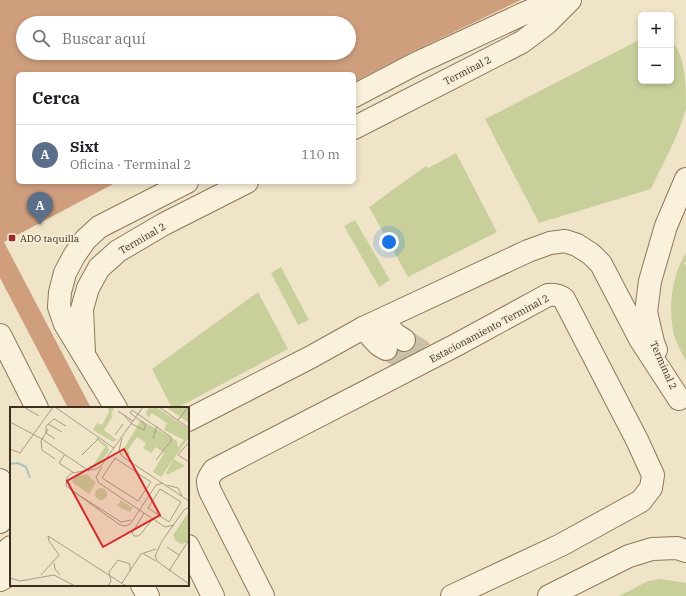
<!DOCTYPE html>
<html lang="es">
<head>
<meta charset="utf-8">
<style>
  body { margin:0; font-family:"IBM Plex Serif",serif; background:#f2f2f2; color:#202124 }
  .controls { position:absolute; right:12px; top:12px; display:grid; overflow:hidden; border-radius:6px; box-shadow:0 2px 6px #0003 }
  .controls button { width:36px; height:36px; display:grid; place-items:center; padding:0; border:0; border-bottom:1px solid #e0e0e0; background:#fff; color:#202124; font:20px sans-serif }
  .you { position:absolute; left:389px; top:242px; width:14px; height:14px; margin:-10px; border:3px solid #fff; border-radius:50%; background:#1a73e8; box-shadow:0 0 0 6px #1a73e833 }
  .badge { display:grid; place-items:center; width:26px; height:26px; border-radius:50%; background:#d93025; color:#fff; font-size:13px; font-weight:700 }
  .pin { position:absolute; translate:-50% -33px; filter:drop-shadow(0 1px 2px #0008) }
  .pin::after { content:''; position:absolute; top:21px; width:14px; height:12px; background:inherit; clip-path:polygon(0 0,100% 0,50% 100%) }
  .list { margin:0; padding:0; list-style:none }
  h2 { display:flex; justify-content:space-between; align-items:center; height:52px; margin:0; padding:0 16px; font-size:17px }
  h2 small { font-size:13px; font-weight:400; color:#757577 }
  .list li { display:grid; grid-template-columns:26px 1fr auto; gap:12px; align-items:center; box-sizing:border-box; height:60px; padding:0 16px; border-top:1px solid #e0e0e0 }
  .list b { display:block; font-size:15px; white-space:nowrap }
  .list p { margin:0; font-size:13px; white-space:nowrap; color:#757577 }
  .list em { font-size:13px; font-style:normal; color:#757577 }
  .icon { flex:none; width:22px; height:22px; fill:none; stroke:currentColor; stroke-width:2; stroke-linecap:round; stroke-linejoin:round }
  .map { position:relative; flex:none; width:686px; height:596px; overflow:hidden }
  .search { position:absolute; background:#fff; box-shadow:0 2px 6px #0003; left:16px; top:16px; width:340px; height:44px; display:flex; align-items:center; gap:10px; box-sizing:border-box; padding:0 14px; border-radius:22px; color:#757577; font-size:15px }
  .panel { position:absolute; background:#fff; box-shadow:0 2px 6px #0003; left:16px; top:72px; width:340px; height:112px; border-radius:6px }
  .map>svg:first-child { display:block }
  .green { fill:#c9cf9b }
  .building { fill:#cf9f7d; fill-rule:evenodd }
  .lines { fill:none; stroke-linecap:round; stroke-linejoin:round }
  .minor-tunnel { stroke:#ccc0a6; stroke-width:22; stroke-dasharray:22 11; stroke-linecap:butt }
  .minor-casing { stroke:#8d765c; stroke-width:24 }
  .minor { stroke:#faf1dc; stroke-width:22 }
  .poi-dot { fill:#9e2a2b; stroke:#f7eed8; stroke-width:1.5 }
  .labels { text-anchor:middle; stroke-width:3.5; stroke-linejoin:round; paint-order:stroke }
  .street-label { font-size:10px; fill:#3d2e20; stroke:#f7eed8 }
  .poi-label { font-size:10px; fill:#3d2e20; stroke:#f7eed8; text-anchor:start }
  .inset-river { fill:none; stroke:#a9c4bc; stroke-width:2 }
  .inset-road { fill:none; stroke:#a89b85; stroke-width:1 }
  .view { fill:#d62828; fill-opacity:0.15; stroke:#d62828; stroke-width:2 }
  .inset-edge { fill:none; stroke:#3d2e20; stroke-width:2 }
</style>
</head>
<body>
<div class="map">
<svg width="686" height="596" viewBox="0 0 686 596">
  <rect width="100%" height="100%" fill="#f0e4c8"/>
  <g class="green">
    <path d="M641,39V81H671V41C686,54 686,87 686,108C679,136 663,163 651,189L539,223L485,119Z"/>
    <polygon points="456,153 497,232 408,277 369,207 426,166 428,168"/>
    <polygon points="355,220 390,280 379,287 344,226"/>
    <path d="M686,253V262L684,263L686,266V361C682,353 677,345 674,335C668,309 671,276 686,253Z"/>
    <polygon points="281,267 309,320 298,325 271,273"/>
    <polygon points="258,292 288,349 177,408 172,408 152,369"/>
    <polygon points="660,579 686,583 686,596 619,596 648,581"/>
  </g>
  <g class="building">
    <path d="M0,0H521L410,53L354,82V74H18V182H117L4,242L91,408H68L0,278ZM23,23H349V53H23Z"/>
    <polygon points="416,337 430,344 394,363 390,360 397,356 398,351 404,352 410,351 415,346 416,341"/>
  </g>
  <g class="lines">
    <g class="minor-tunnel">
      <polyline points="404,340 427,354"/>
      <polyline points="386,349 409,362"/>
    </g>
    <g class="minor-casing">
      <g id="minor">
        <polyline points="354,96 415,64 523,14 548,3 566,0"/>
        <polyline points="354,128 522,42 546,24 570,0"/>
        <polyline points="381,320 396,335 404,340"/>
        <polyline points="363,328 379,345 386,349"/>
        <polyline points="0,335 37,408"/>
        <polyline points="656,350 653,342 646,312 650,281 666,226 686,179"/>
        <polyline points="84,353 82,309 88,288 99,268 118,251 164,224 247,182"/>
        <polyline points="116,408 65,324 59,307 60,292 65,273 74,256 85,240 99,227 187,182"/>
        <polyline points="188,420 311,357 363,328 528,251 550,243 565,241 577,245 591,254 601,264 640,339 679,399"/>
        <path d="M0,480C9,499 16,504 0,522"/>
        <polyline points="188,546 213,596"/>
        <polyline points="0,557 11,547"/>
        <polyline points="0,580 11,574"/>
        <polyline points="142,585 148,596"/>
        <path d="M263,596L210,491C206,481 208,478 214,470L458,344L548,295C555,294 559,295 564,299L637,440L653,475L651,488L641,501L561,545L452,596"/>
        <polyline points="549,596 629,556 652,549 677,548 686,551"/>
      </g>
    </g>
    <use href="#minor" class="minor"/>
  </g>
  <rect class="poi-dot" x="8" y="234" width="8" height="8" rx="2"/>
  <g class="labels">
    <g class="street-label">
      <text transform="translate(467 70) rotate(-27)" y="4">Terminal 2</text>
      <text transform="translate(142 238) rotate(-30)" y="4">Terminal 2</text>
      <text transform="translate(489 328) rotate(-28)" y="4">Estacionamiento Terminal 2</text>
      <text transform="translate(664 365) rotate(66)" y="4">Terminal 2</text>
    </g>
    <g class="poi-label">
      <text x="20" y="242">ADO taquilla</text>
    </g>
  </g>
  <g transform="translate(10 407)">
    <rect width="179" height="179" fill="#f0e4c8"/>
    <path d="M98,0H105L101,7L103,9L94,23L107,33L103,35L83,23L87,16L92,18L99,5ZM139,0H146L179,22V30L151,70L143,65L154,46L146,40L141,46L133,41L136,36L127,30L117,44L120,46L118,49L113,43L131,13L167,34L168,40L174,33L154,23L157,16L142,6L138,11L136,6ZM156,0H179V16ZM87,31L97,38L99,44L89,57L85,60H80L79,58L82,60L95,40L86,32ZM164,52L175,59L157,68L156,66ZM77,67L86,76L79,87L62,75L65,69ZM85 87a6 6 0 1 1 12 0a6 6 0 1 1-12 0ZM111,93L123,101L120,105L107,99ZM178,106L179,135L171,137L165,133L163,128Z" fill="#c9cf9b"/>
    <path class="inset-river" d="M0,57L8,56L16,60L20,71"/>
    <path class="inset-road" d="M14,0L29,9M45,0L104,41M133,0L91,59L86,62L62,66L57,70L56,79L110,118L116,119L121,116L146,78L153,76M149,0L179,21M108,4L123,14M113,7L122,17L134,23L136,18L120,6L122,3L161,30V34L146,53M168,13L178,0M0,15L32,32L79,64M38,17L52,25M38,22L31,34L32,43L45,52M105,28L113,17M112,31L109,44L113,50L179,94M45,32L36,26V19L44,12L56,19M143,32L147,19M179,35L168,48L179,55M0,42L10,46L43,0M55,47L49,56L64,66M72,48L89,31M105,51L141,75L128,94L92,71ZM92,60L86,70L89,76L155,120L164,118M157,78L168,81L172,89M150,82L171,95L159,115L138,101ZM64,85L111,115L121,113M179,100L174,103L152,134L145,149L148,155L179,177M134,106L122,126L124,129H129L143,112M38,129L116,179M157,140L169,148M134,147L146,154M44,156L45,162L50,168M159,164L179,133M31,168L49,148L39,134L38,129M0,171L10,174L44,168L65,179M112,176L131,147L146,142M98,179L101,174L99,165L108,153L120,157V164"/>
    <path class="view" d="M114,42L150,108L93,140L57,74Z"/>
    <rect width="179" height="179" class="inset-edge"/>
  </g>
</svg>
<div class="controls">
<button>+</button>
<button>−</button>
</div>
<div class="you"></div>
<div class="pin badge" style="left:40px;top:225px;background:#5c6f8a">A</div>
<div class="search"><svg class="icon" aria-label="search" viewBox="0 0 24 24"><circle cx="10" cy="10" r="6"/><path d="M15 15l6 6"/></svg>Buscar aquí</div>
<section class="panel">
<h2>Cerca<small></small></h2>
<ul class="list">
<li><span class="badge" style="background:#5c6f8a">A</span><div><b>Sixt</b><p>Oficina · Terminal 2</p></div><em>110 m</em></li>
</ul>
</section>
</div>
</body>
</html>
